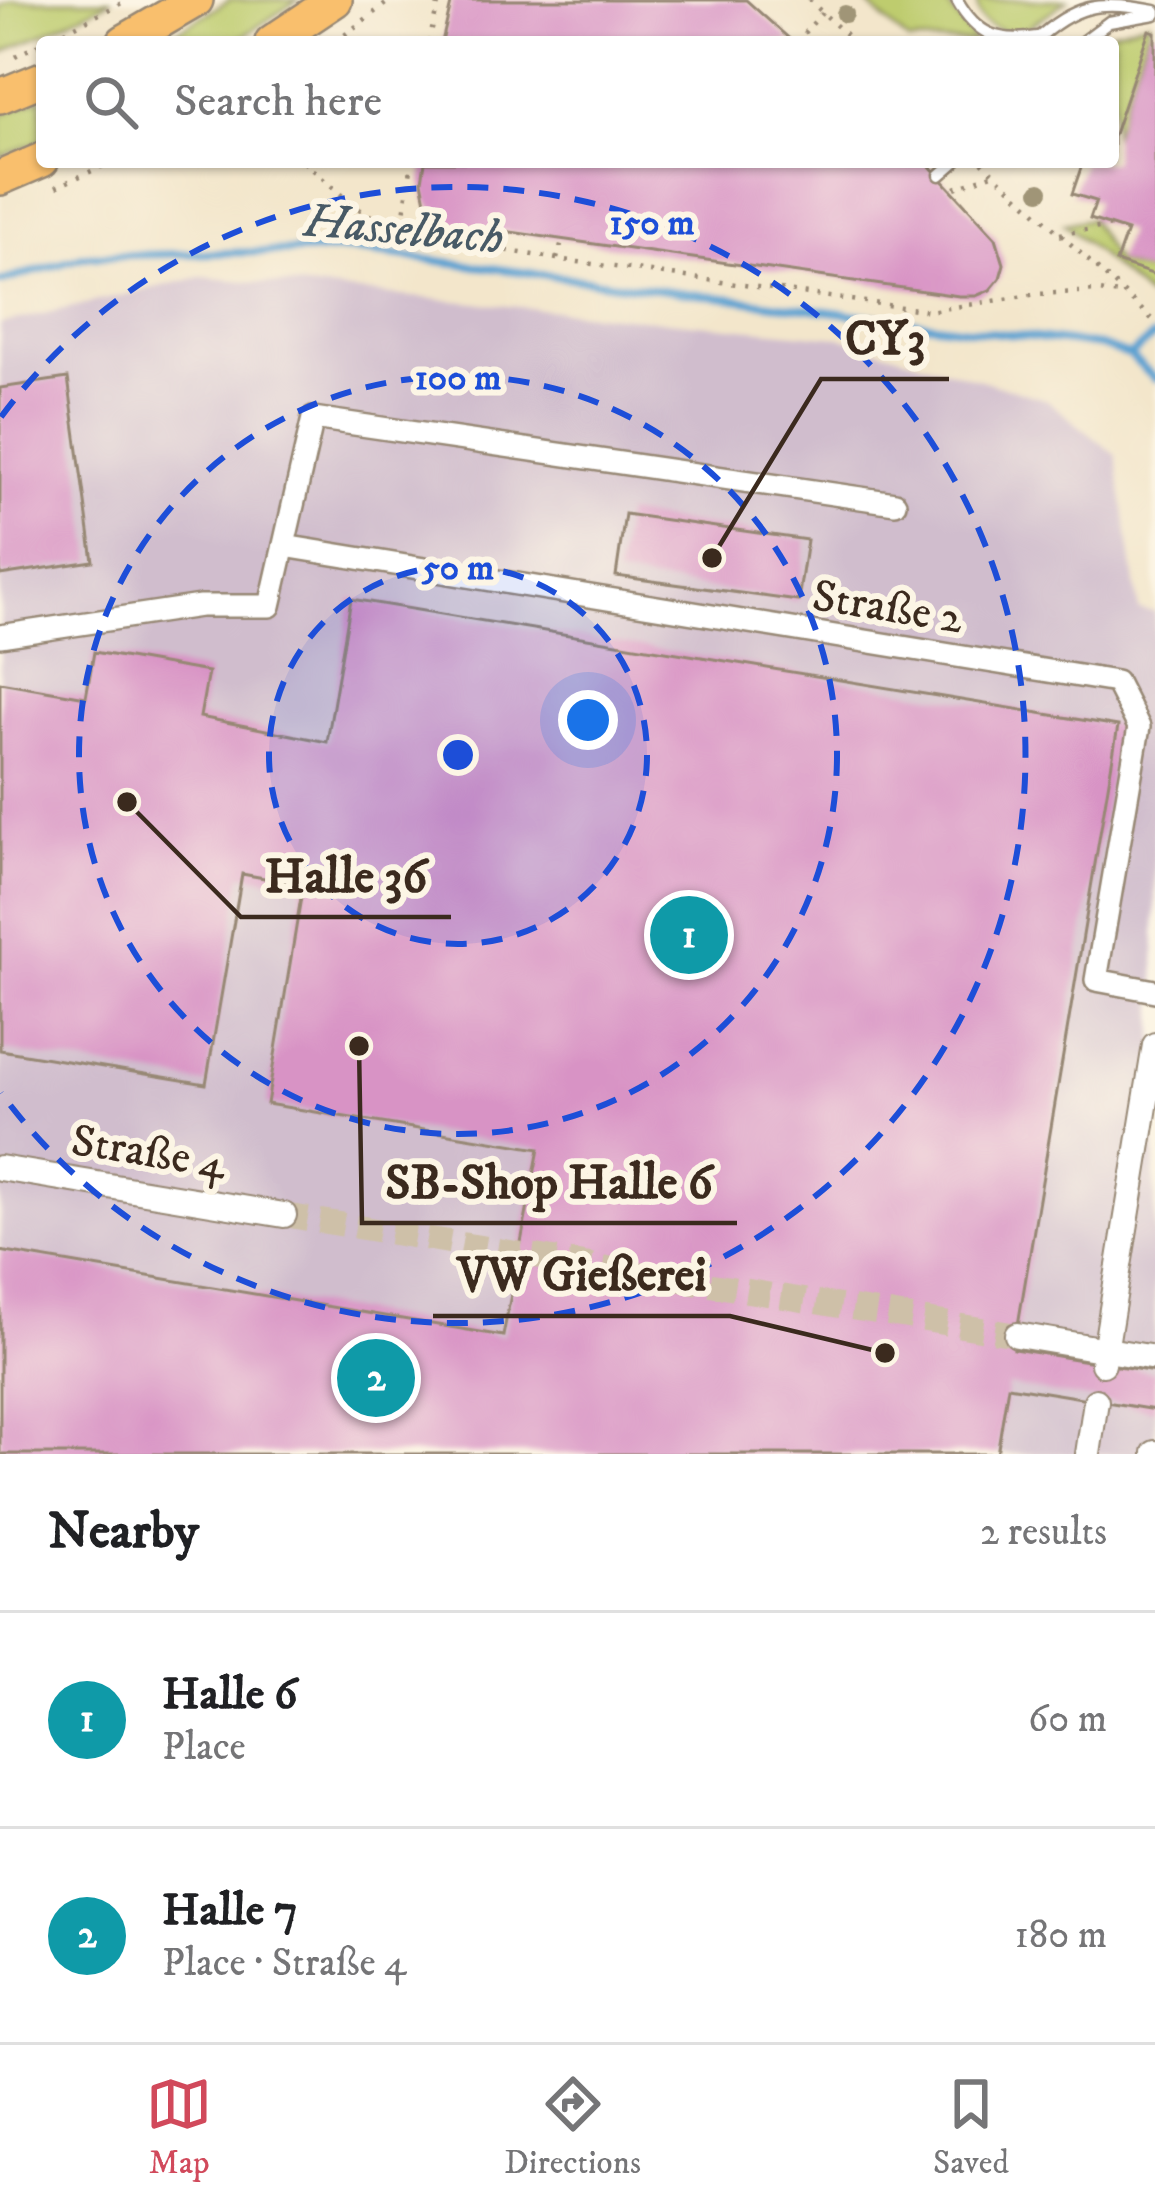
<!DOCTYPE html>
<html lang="en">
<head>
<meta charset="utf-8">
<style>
  body { margin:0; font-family:"IM FELL DW Pica",serif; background:#f2f2f2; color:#202124 }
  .you { position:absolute; left:588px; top:720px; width:42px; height:42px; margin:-30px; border:9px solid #fff; border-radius:50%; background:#1a73e8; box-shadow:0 0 0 18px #1a73e833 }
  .badge { display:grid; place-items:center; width:78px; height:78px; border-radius:50%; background:#d1495b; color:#fff; font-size:39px; font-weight:700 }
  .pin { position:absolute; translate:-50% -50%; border:6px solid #fff; box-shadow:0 3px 12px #0006 }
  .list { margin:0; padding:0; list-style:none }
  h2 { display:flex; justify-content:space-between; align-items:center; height:156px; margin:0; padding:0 48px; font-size:51px }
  h2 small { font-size:39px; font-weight:400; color:#757577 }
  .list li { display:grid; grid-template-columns:78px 1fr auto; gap:36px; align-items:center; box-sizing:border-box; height:216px; padding:0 48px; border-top:3px solid #e0e0e0 }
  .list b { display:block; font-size:45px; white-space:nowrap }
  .list p { margin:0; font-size:39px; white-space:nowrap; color:#757577 }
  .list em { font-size:39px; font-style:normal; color:#757577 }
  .icon { flex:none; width:66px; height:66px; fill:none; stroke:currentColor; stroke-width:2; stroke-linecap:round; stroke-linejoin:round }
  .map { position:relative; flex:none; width:1155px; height:1454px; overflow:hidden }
  .search { position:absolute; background:#fff; box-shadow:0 3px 9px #0004; left:36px; right:36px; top:36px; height:132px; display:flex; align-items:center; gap:30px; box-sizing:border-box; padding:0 42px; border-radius:12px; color:#757577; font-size:45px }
  .sheet { height:588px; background:#fff }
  nav { display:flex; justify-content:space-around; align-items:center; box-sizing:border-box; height:168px; border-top:3px solid #e0e0e0; background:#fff; font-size:33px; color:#757577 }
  nav a { display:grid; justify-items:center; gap:6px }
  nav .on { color:#d1495b }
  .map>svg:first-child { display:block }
  .industrial { fill:#d0bdcd }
  .green { fill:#becc6e; stroke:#7c7b46; stroke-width:3 }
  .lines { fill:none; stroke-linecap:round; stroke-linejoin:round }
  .stream { stroke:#5ca2d1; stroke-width:8 }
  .building { fill:#d893c5 }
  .tertiary-tunnel { stroke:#cec0a8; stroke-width:24; stroke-dasharray:24 12; stroke-linecap:butt }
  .service-casing { stroke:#978874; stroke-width:15 }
  .minor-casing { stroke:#978874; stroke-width:26 }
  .tertiary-casing { stroke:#978874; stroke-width:28 }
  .primary-casing { stroke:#978874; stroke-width:38 }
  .path { stroke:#978874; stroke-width:4.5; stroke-dasharray:3 9; stroke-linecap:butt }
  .service { stroke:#fff; stroke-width:10 }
  .minor { stroke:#fff; stroke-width:21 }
  .tertiary { stroke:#fff; stroke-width:24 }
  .primary { stroke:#f9bf6d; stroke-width:33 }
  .tree { fill:#a09577 }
  .ring { fill:none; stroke:#1d4ed8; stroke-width:6; stroke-dasharray:21 15 }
  .labels { text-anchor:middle; stroke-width:12; stroke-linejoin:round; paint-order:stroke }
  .street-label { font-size:45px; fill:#3b2a1e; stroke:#fcf5e5 }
  .water-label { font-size:48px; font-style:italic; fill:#485a66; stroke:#fcf5e5 }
  .centre { fill:#1d4ed8; stroke:#fcf5e5; stroke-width:6 }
  .ring-label { font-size:36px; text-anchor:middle; font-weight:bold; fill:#1d4ed8; stroke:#fcf5e5; stroke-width:12; stroke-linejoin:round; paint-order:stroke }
  .leader { fill:none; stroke:#3b2a1e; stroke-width:4.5 }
  .callout-dot { fill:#3b2a1e; stroke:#fcf5e5; stroke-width:4.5 }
  .callout-label { font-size:48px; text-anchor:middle; font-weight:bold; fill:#3b2a1e; stroke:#fcf5e5; stroke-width:12; stroke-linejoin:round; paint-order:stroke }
</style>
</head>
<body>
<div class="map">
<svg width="1155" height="1454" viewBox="0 0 1155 1454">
  <rect width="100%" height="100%" fill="#fcf5e5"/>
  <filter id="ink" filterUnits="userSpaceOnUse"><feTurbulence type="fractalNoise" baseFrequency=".00833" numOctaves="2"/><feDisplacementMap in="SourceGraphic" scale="24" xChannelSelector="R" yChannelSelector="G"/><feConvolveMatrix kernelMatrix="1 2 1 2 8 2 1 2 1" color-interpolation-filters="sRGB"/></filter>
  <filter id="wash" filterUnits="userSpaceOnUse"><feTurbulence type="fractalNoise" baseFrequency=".004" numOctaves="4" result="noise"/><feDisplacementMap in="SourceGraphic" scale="48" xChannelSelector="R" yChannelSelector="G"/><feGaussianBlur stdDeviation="2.7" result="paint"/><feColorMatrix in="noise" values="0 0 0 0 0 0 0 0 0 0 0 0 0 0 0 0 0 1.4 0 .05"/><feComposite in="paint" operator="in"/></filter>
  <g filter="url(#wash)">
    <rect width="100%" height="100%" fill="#f3e6cb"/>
    <polygon class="industrial" points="201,277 838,337 1047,400 1116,455 1139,610 1155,612 1155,1454 0,1454 0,324"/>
    <g class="green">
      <polygon points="12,0 112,0 0,54 0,6"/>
      <polygon points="230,0 298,0 234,42 158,42"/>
      <polygon points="863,0 944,0 975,42 909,42"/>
      <path d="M977,0H1067L1020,33C997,31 977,27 977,0Z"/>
      <polygon points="1150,21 1148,30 1113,137 1113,42 1094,42 1115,30"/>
      <polygon points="42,98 42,140 0,157 0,115"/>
      <polygon points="1090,219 1116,262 1155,275 1155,304 1064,224"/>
    </g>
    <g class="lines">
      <g class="stream">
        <polyline points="0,282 86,256 352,250 1100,346 1130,356 1153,337"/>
        <polyline points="1130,356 1155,379"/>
      </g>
    </g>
    <g id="blocks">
      <g class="building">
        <polygon points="452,0 746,0 793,42 442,42"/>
        <polygon points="1149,30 1155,32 1155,275 1116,262 1127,231 1090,219 1096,201 1072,194 1083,162 1113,162 1113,137"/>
        <polygon points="425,162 926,162 996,238 1004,264 1000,278 990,290 976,296 959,296 447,223 426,201 422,181"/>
        <polygon points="68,378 93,561 0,575 0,388"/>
        <polygon points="625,514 807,540 798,601 616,576"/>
        <polygon points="351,599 1118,726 1014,1349 1155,1372 1155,1410 1008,1386 997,1454 0,1454 0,1251 503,1336 539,1149 267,1104 303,885 242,874 206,1084 0,1050 0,682 86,697 94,652 208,672 200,717 327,742"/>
      </g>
    </g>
  </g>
  <g filter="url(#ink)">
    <use href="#blocks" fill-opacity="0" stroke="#978874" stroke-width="3"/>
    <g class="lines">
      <polyline class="tertiary-tunnel" points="284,1215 1017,1335"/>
      <g class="service-casing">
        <g id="service">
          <path d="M957,0C977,35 998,43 1037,37"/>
          <path d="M1034,42C1074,4 1101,0 1155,11"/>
          <polyline points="1082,42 1109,22 1155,14"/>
          <polyline points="940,175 955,162"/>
        </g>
      </g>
      <g class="minor-casing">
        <g id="minor">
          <polyline points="284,546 1116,682 1139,727 1096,980 1155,991"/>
          <polyline points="0,636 200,606 270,606 313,418 895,503"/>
        </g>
      </g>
      <g class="tertiary-casing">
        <g id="tertiary">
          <polyline points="0,1168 284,1215"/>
          <polyline points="1017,1335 1155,1358"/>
          <polyline points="1103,1364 1155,1045"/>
          <polyline points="1088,1454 1096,1401"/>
          <polyline points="1155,1454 1155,1453"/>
        </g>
      </g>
      <g class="primary-casing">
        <g id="primary">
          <polyline points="124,42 196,0"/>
          <polyline points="272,42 335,0"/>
          <polyline points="0,96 42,79"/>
          <polyline points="0,178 42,160"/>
        </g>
      </g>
      <g class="path">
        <polyline points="809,0 854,42"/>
        <polyline points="43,42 128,0"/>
        <polyline points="335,42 391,0"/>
        <polyline points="429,42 439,0"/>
        <polyline points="796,42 823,12"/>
        <polyline points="15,56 42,43"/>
        <polyline points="304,162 354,206 401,233 557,259 930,311 1037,294 1099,291 1125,295"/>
        <polyline points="982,162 1155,322"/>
        <polyline points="56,187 112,162"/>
        <polyline points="955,188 995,173"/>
        <polyline points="401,233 412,162"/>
        <polyline points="1060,234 1112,226"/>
        <polyline points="557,259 562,241"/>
      </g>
      <use href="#service" class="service"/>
      <use href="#minor" class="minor"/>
      <use href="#tertiary" class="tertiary"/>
      <use href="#primary" class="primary"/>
    </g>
    <g class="tree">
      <circle cx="845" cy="14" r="9"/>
      <circle cx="1040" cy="191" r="9"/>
    </g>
  </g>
  <circle cx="458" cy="755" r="189" fill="#1d4ed8" fill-opacity=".12"/>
  <g class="ring">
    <circle cx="458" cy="755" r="189"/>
    <circle cx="458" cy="755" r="379"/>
    <path d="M1 417A568 568 0 1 1 1 1093"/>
  </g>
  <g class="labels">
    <g class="street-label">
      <text transform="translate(888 605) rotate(9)" y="16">Straße 2</text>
      <text transform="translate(149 1150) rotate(9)" y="16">Straße 4</text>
    </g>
    <g class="water-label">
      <text transform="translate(404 227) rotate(5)" y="17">Hasselbach</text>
    </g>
  </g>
  <circle cx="458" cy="755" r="18" class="centre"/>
  <g class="ring-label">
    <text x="652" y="234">150 m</text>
    <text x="458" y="389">100 m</text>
    <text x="458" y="579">50 m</text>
  </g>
  <path class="leader" d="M712 558L821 379H949M127 802L241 917H451M359 1046L362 1223H737M885 1353L730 1316H433"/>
  <g class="callout-dot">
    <circle cx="712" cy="558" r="12"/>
    <circle cx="127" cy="802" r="12"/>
    <circle cx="359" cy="1046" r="12"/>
    <circle cx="885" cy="1353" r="12"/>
  </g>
  <g class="callout-label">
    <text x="885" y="354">CY3</text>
    <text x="346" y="892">Halle 36</text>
    <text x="549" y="1198">SB-Shop Halle 6</text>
    <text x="582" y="1290">VW Gießerei</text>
  </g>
</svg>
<div class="you"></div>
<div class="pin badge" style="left:689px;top:935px;background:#0f9aa8">1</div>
<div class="pin badge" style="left:376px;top:1378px;background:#0f9aa8">2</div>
<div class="search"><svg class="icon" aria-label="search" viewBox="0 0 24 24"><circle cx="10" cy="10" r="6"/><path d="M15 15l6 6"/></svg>Search here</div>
</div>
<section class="sheet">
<h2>Nearby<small>2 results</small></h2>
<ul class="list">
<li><span class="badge" style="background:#0f9aa8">1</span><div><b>Halle 6</b><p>Place</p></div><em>60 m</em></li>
<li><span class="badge" style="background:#0f9aa8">2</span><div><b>Halle 7</b><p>Place · Straße 4</p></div><em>180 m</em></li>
</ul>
</section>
<nav>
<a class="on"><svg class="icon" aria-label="map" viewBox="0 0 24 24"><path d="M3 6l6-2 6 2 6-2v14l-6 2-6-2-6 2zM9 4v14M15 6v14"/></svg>Map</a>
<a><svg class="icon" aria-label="directions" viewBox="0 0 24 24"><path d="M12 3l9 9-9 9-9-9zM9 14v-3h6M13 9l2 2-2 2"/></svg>Directions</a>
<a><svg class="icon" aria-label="saved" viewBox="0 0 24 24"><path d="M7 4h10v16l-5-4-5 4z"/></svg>Saved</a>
</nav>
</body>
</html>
